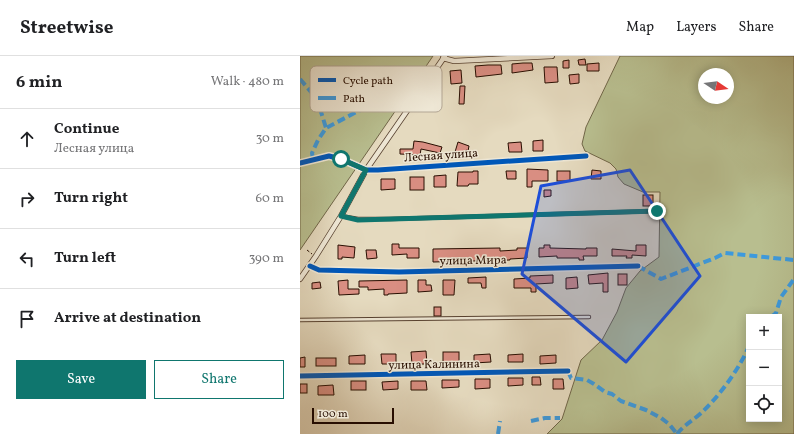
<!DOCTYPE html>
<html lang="en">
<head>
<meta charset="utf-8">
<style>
  body { margin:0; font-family:Vollkorn,serif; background:#f6f6f6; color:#202124 }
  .controls { position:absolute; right:12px; bottom:12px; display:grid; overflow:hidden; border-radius:0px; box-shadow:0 2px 10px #0003 }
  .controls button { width:36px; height:36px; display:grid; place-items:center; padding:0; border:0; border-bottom:1px solid #e0e0e0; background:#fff; color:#202124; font:20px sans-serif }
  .compass { position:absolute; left:398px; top:12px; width:36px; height:36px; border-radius:50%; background:#fff; box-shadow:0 2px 10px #0003; rotate:103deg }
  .scale { position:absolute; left:12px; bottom:10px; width:82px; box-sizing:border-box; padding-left:4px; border:2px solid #280e01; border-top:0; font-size:11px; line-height:14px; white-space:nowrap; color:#280e01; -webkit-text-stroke:3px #eee7d5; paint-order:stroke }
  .stop { position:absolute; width:12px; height:12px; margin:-9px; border:3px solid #0f766e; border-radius:50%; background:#fff }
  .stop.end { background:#0f766e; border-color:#fff; box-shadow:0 1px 4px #0008 }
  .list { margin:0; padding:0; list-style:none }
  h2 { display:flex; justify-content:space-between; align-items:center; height:52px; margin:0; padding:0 16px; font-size:17px }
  h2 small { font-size:13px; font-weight:400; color:#757577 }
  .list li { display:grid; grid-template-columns:26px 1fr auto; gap:12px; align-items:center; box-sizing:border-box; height:60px; padding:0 16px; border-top:1px solid #e0e0e0 }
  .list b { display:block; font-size:15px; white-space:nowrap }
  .list p { margin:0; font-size:13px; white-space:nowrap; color:#757577 }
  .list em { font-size:13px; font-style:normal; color:#757577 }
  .actions { display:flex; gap:8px; padding:12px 16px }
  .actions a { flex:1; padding:9px 0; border:1px solid #0f766e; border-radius:0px; text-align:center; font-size:14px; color:#0f766e }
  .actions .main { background:#0f766e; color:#fff }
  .icon { flex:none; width:22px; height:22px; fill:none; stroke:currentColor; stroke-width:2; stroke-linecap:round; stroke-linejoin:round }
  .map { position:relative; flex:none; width:494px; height:378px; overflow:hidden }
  header { display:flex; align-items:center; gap:24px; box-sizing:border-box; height:56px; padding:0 20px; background:#fff; border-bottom:1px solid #e0e0e0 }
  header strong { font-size:19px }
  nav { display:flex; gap:22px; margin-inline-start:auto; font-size:14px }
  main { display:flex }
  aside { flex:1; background:#fff }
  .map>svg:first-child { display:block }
  .green { fill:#b8be8f; stroke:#706648; fill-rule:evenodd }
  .building { fill:#d98e82; stroke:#280e01 }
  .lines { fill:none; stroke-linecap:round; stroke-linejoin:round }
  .lane-casing { stroke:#574130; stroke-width:4.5 }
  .street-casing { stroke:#574130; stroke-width:6 }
  .path { stroke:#280e01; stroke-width:1; stroke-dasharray:3 2; stroke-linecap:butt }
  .lane { stroke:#eee7d5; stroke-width:2.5 }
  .street { stroke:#eee7d5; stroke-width:4.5 }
  .quiet { stroke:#3d9add; stroke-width:4; stroke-dasharray:8 4; stroke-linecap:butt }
  .cycleway-casing { stroke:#eee7d5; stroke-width:8 }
  .cycleway { stroke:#0057b8; stroke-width:5 }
  .route { stroke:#0f766e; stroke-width:5 }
  .marked { fill:#1d4ed8; fill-opacity:0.2; stroke:#1d4ed8; stroke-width:3; stroke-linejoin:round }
  .labels { text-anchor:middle; stroke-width:3; stroke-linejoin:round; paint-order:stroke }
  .street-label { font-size:12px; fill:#280e01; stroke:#eee7d5 }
  .key { fill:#eee7d5; stroke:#b3a695; stroke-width:1 }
  .key-label { font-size:11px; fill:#280e01 }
</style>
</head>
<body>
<header>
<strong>Streetwise</strong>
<nav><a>Map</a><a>Layers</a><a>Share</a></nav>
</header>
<main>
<aside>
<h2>6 min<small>Walk · 480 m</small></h2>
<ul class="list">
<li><svg class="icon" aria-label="ahead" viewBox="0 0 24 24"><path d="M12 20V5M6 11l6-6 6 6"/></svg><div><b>Continue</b><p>Лесная улица</p></div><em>30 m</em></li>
<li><svg class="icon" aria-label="right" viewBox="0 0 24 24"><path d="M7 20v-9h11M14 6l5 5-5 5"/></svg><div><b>Turn right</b></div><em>60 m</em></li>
<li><svg class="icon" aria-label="left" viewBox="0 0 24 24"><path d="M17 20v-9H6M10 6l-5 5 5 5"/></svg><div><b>Turn left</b></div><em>390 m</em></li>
<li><svg class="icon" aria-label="arrive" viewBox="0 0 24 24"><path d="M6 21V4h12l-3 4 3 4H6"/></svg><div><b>Arrive at destination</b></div></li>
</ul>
<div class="actions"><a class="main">Save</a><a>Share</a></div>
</aside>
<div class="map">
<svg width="494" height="378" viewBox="0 0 494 378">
  <rect width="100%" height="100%" fill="#e5dabf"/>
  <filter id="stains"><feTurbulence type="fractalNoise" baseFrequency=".005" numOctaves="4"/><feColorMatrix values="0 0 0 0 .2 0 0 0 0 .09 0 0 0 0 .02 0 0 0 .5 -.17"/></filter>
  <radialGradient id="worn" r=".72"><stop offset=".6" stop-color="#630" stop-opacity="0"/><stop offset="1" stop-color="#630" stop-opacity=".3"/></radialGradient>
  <g class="green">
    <polygon points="0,0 133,0 0,194"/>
    <path d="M320,0H494V378H247L262,363L281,304L302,284L317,256L326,232L340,215L359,201L360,136H343L324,128L318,121L316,113L310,107L285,95L282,88L286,71ZM404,18H428V42H404ZM449,261H479V363H449Z"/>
  </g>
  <g class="building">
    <polygon points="285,3 286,9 279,9 278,4"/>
    <polygon points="269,4 269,12 263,12 263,5"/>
    <polygon points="223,7 232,7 233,14 212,17 212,8"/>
    <polygon points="299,7 299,15 287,15 287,8"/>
    <polygon points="188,9 201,9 202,18 176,21 175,10"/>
    <polygon points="244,11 257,11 258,26 245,27"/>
    <polygon points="161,14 162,27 151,28 150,15"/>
    <polygon points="279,18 279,27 270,28 269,19"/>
    <polygon points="160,30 165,30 164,48 159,48"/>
    <polygon points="243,84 243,95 233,95 233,85"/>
    <polygon points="114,85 123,86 142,91 140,97 121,93 120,99 100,98 100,93 113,93"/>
    <polygon points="158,86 169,90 168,95 166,94 164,98 155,96"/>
    <polygon points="221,86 222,96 209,96 208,87"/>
    <polygon points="227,113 248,114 248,125 232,125 232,131 227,131"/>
    <polygon points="292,114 301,115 301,123 291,123"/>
    <polygon points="173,115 178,115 178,128 169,128 168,130 157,130 158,116 173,116"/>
    <polygon points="206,115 216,115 216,123 207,123"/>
    <rect x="257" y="115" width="13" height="10"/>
    <polygon points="146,119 146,131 134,131 134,120"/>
    <rect x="110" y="121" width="14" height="13"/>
    <polygon points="81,123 95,123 95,133 81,134"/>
    <polygon points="244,134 251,134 251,140 244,141"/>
    <rect x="343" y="139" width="10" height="11"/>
    <polygon points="92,188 99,188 99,192 119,192 119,202 107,202 107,198 92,199"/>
    <polygon points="38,189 55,191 54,202 42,201 42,203 38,203"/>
    <polygon points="244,189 250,189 250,192 286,193 286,192 297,192 297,200 283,200 284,204 279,204 279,202 257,202 257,200 239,201 239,192 244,192"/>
    <polygon points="336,189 346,189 346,200 332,199 332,202 326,202 327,200 312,200 312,193 336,195"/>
    <polygon points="200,192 200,195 217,194 217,192 227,192 227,202 210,203 210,204 133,206 133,193"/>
    <polygon points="66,194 76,194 77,202 67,203"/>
    <polygon points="308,217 308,236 303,236 303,227 289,228 288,219"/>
    <rect x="318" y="218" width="9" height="11"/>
    <polygon points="253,219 253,227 236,228 236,236 231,236 231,232 214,232 214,223 230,222 230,220"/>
    <polygon points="186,221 186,232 182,232 181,227 168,227 168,222"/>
    <polygon points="277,221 278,232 266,233 266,222"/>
    <polygon points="48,224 48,233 59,233 59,238 39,239 38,225"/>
    <polygon points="107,224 107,237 88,238 88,239 84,239 84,233 68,234 68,231 59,231 59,225"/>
    <polygon points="118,224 126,224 126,229 131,229 132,235 118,236"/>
    <polygon points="143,224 155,224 154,239 143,239"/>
    <polygon points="20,226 21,232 12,233 12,227"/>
    <rect x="134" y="251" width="7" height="9"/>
    <polygon points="126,295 127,308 112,308 111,296"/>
    <rect x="143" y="296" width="16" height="11"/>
    <polygon points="81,298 96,298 96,308 82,308"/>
    <polygon points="190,298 191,306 174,307 174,299"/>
    <polygon points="223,298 223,306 208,306 208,299"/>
    <polygon points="65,299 65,308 49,308 49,300"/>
    <polygon points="256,299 256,307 240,308 240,300"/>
    <polygon points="5,301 5,311 0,311 0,302"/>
    <rect x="16" y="302" width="20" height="8"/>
    <polygon points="232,321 240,321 241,329 232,329"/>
    <polygon points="208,322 223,322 223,329 208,330"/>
    <polygon points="175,323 190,323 190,332 175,333"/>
    <polygon points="253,323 263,323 264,333 253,333"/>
    <polygon points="142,324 159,324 159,331 142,332"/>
    <rect x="51" y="325" width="15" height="9"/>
    <polygon points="98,325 98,333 83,334 82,326"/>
    <polygon points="111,325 126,325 127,334 111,334"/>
    <rect x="0" y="328" width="7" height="9"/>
    <polygon points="33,329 34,339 18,339 18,330"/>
  </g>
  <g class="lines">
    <g class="lane-casing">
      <g id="lane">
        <polyline points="41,160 58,163 90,163 357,155"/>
        <polyline points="0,264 289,261"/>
      </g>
    </g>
    <g class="street-casing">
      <g id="street">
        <polyline points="143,2 154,5 252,0"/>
        <polyline points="0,107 29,100 41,103 66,114 78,114 286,100"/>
        <polyline points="10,210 19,214 99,216 338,210"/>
        <polyline points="0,223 16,200 41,160 66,114 145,0"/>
        <polyline points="0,320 268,315"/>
      </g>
    </g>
    <polyline class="path" points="7,194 12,198"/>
    <use href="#lane" class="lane"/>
    <use href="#street" class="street"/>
    <g class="quiet">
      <polyline points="0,23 17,43 26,72"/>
      <polyline points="13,103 12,97 18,84 26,72 64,52 82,38"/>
      <polyline points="338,210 361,223 415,202 425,197 494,204"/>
      <polyline points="471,261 476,257 481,241 494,223"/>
      <polyline points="268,315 271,322 287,324 294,328 305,336 312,338 321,345 346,354 361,362 369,368 377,378"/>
      <polyline points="231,365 245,362 260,362"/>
      <polyline points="198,378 200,365"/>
      <path d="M377,378C384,369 392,365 400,358C418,342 440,312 449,290"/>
    </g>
    <g class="cycleway-casing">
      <g id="cycleway">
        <polyline points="0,107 29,100 41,103 66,114 78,114 286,100"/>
        <polyline points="10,210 19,214 99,216 338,210"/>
        <polyline points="0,320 268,315"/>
      </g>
    </g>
    <use href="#cycleway" class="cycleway"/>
  </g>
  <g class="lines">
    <polyline class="route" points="41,103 66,114 41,160 58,164 357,155"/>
  </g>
  <path class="marked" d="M330,114L400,220L326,306L222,218L241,130Z"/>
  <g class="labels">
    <g class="street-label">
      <text transform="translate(141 99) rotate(-4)" y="4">Лесная улица</text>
      <text transform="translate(173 204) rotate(-1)" y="4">улица Мира</text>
      <text transform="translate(134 308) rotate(-1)" y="4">улица Калинина</text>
    </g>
  </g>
  <rect x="10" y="10" width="132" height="46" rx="6" class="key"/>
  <rect x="18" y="22" width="18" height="4" fill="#0057b8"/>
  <rect x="18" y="40" width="18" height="4" fill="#3d9add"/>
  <g class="key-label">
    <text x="43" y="28">Cycle path</text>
    <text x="43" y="46">Path</text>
  </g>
  <rect width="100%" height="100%" filter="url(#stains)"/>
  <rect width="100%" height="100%" fill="url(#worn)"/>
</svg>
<div class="controls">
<button>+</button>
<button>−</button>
<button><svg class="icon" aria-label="locate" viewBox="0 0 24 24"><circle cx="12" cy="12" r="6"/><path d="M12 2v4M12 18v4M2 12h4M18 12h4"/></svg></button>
</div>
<svg class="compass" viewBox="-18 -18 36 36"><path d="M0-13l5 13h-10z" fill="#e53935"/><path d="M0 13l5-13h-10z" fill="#757577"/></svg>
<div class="scale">100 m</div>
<div class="stop" style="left:41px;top:103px"></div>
<div class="stop end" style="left:357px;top:155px"></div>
</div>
</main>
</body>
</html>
